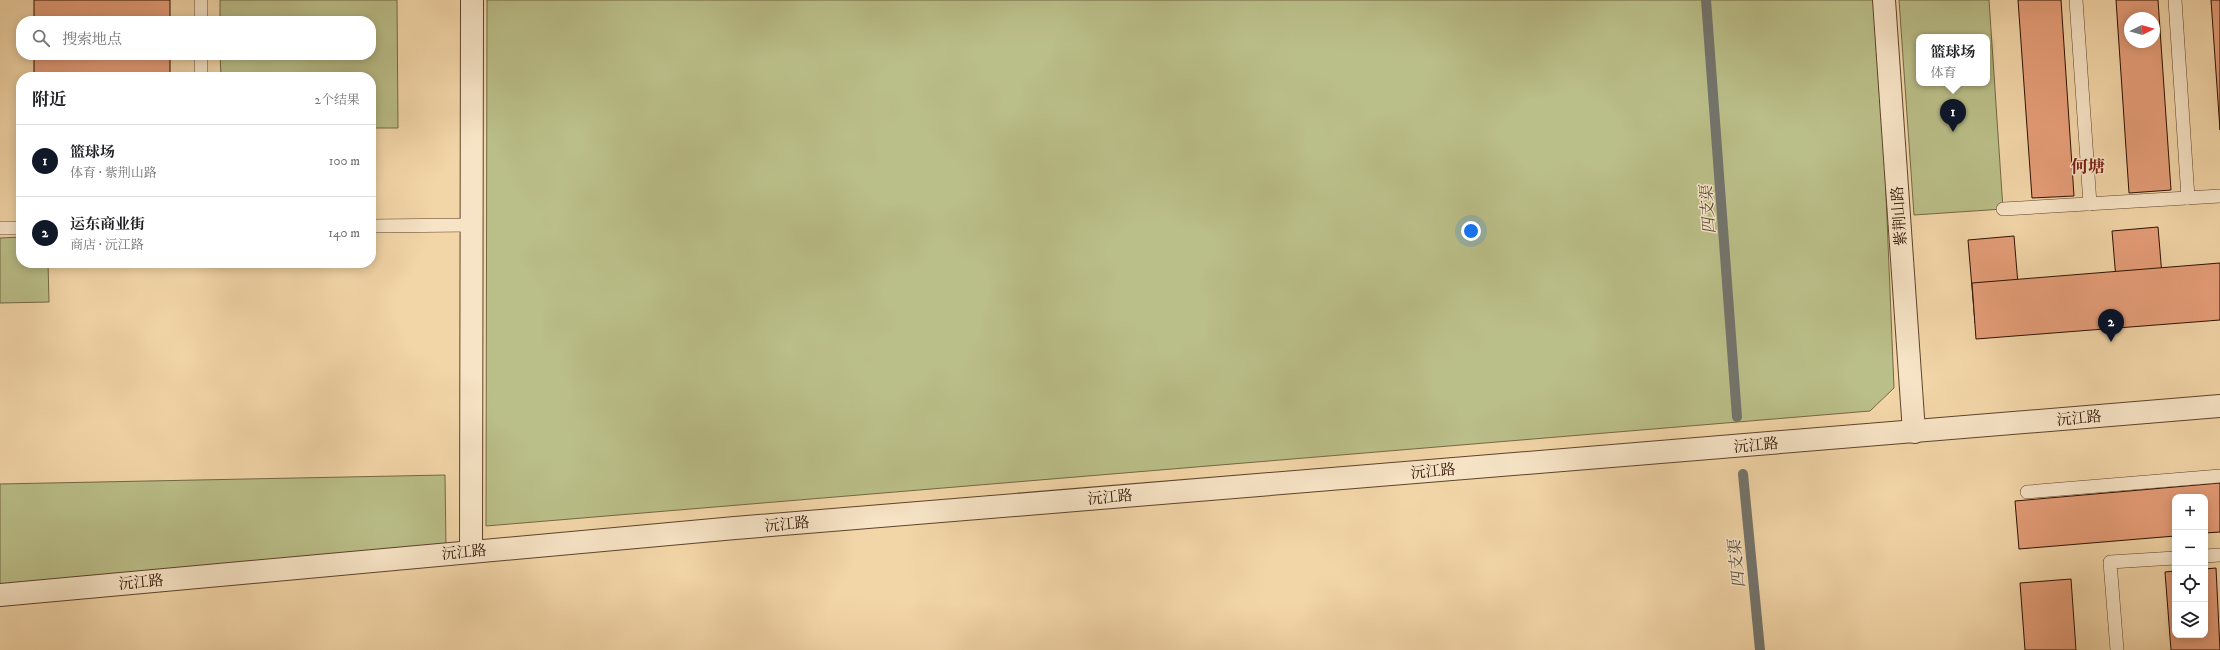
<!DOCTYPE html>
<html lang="zh">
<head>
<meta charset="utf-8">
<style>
  body { margin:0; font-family:"IM FELL DW Pica","Noto Serif SC",serif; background:#f2f2f2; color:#202124 }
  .controls { position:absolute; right:12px; bottom:12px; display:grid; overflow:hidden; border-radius:8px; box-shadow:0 2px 10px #0003 }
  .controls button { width:36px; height:36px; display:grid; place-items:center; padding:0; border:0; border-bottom:1px solid #e0e0e0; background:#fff; color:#202124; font:20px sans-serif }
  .compass { position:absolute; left:2124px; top:12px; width:36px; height:36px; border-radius:50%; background:#fff; box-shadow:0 2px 10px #0003; rotate:85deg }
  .you { position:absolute; left:1471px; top:231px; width:14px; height:14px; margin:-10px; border:3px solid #fff; border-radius:50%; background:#1a73e8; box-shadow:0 0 0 6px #1a73e833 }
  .badge { display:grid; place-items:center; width:26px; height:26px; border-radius:50%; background:#111827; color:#fff; font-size:13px; font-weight:700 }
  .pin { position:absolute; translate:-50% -33px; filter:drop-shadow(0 1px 2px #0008) }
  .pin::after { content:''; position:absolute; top:21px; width:14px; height:12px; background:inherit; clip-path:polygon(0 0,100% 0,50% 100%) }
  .popup { position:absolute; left:1916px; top:34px; width:74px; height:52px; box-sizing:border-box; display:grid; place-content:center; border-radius:8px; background:#fff; filter:drop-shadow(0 1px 3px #0005); font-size:13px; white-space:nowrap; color:#757577 }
  .popup b { font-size:15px; color:#202124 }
  .popup::after { content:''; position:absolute; left:50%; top:100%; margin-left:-8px; border:8px solid transparent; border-top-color:#fff }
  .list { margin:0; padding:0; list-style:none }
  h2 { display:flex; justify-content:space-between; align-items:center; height:52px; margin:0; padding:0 16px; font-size:17px }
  h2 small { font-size:13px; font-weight:400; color:#757577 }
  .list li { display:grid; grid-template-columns:26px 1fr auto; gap:12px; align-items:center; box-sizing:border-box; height:72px; padding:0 16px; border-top:1px solid #e0e0e0 }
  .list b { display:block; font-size:15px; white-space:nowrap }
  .list p { margin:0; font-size:13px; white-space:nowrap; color:#757577 }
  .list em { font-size:13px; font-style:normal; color:#757577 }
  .icon { flex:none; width:22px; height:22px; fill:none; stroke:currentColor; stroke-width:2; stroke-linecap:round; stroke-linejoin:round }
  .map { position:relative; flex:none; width:2220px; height:650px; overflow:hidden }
  .search { position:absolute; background:#fff; box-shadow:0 2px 10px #0003; left:16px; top:16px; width:360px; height:44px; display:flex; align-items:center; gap:10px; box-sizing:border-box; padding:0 14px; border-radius:16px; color:#757577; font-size:15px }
  .panel { position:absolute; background:#fff; box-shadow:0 2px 10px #0003; left:16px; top:72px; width:360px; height:196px; border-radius:16px }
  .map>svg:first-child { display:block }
  .green { fill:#babe88; stroke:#746844; fill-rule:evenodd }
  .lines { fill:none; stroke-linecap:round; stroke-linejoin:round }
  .stream { stroke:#73746d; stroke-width:10 }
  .building { fill:#e69e79; stroke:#2d1100; fill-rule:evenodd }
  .lane-casing { stroke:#5e422a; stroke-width:14 }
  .street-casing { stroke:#5e422a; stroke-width:24 }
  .lane { stroke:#f7e4c6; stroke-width:13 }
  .street { stroke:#f7e4c6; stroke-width:22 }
  .labels { text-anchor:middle; stroke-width:3; stroke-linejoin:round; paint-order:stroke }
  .street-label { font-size:15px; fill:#2d1100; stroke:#f7e4c6 }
  .water-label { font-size:16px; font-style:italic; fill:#564b3f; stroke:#f7e4c6 }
  .quarter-label { font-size:17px; font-weight:bold; fill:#7a1f14; stroke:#f7e4c6 }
</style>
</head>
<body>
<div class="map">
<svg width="2220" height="650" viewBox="0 0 2220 650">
  <rect width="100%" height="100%" fill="#f3d6a8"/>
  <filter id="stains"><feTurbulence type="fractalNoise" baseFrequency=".005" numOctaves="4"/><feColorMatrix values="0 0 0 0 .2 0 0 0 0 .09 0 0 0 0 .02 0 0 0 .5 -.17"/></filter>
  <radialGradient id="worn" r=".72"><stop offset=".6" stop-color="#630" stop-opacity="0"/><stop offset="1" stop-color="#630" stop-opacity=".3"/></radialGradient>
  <g class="green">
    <polygon points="220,0 397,0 398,128 371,128 371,77 221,77 220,55 371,55 371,21 220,21"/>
    <polygon points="487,0 1878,0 1894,388 1870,411 486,526"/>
    <path d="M1899,0H1989L2003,209L1914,215ZM1919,37H1987V83H1919Z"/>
    <polygon points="21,237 21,263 48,263 49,302 0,303 0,238"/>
    <polygon points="445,475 446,547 0,587 0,484"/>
  </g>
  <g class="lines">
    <g class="stream">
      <polyline points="1706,0 1737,417"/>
      <polyline points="1743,474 1760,650"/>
    </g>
  </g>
  <g class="building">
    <rect x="34" y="0" width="136" height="21"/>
    <polygon points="2018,0 2061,0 2074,196 2032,198"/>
    <path d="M2116,0H2158L2171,190L2129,193ZM2130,18H2154V42H2130Z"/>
    <polygon points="2211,0 2220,0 2220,130"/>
    <rect x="34" y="55" width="136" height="22"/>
    <polygon points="2158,227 2165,311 2119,315 2112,231"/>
    <polygon points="2014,236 2021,320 1975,323 1968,240"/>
    <polygon points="2220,263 2220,320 1976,339 1972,283"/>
    <polygon points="2220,483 2220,532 2205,533 2205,497 2175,497 2175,536 2019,549 2015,501"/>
    <polygon points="2216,568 2220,650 2171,650 2165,572 2175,571 2175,635 2205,635 2205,569"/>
    <polygon points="2071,579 2076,650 2025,650 2020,583"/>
  </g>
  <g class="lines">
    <g class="lane-casing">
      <g id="lane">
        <polyline points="2076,0 2090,204"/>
        <polyline points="2175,0 2188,198"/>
        <polyline points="201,21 201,0"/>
        <polyline points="201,77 201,55"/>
        <polyline points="2003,209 2220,196"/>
        <polyline points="371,226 472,225"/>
        <polyline points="0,228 21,228"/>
        <polyline points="2027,492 2220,476"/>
        <polyline points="2205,556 2220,555"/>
        <polyline points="2117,650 2110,562 2175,558"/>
      </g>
    </g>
    <g class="street-casing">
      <g id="street">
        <polyline points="1884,0 1914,432"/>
        <polyline points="471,552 472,0"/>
        <polyline points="0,595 735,528 2220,406"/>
      </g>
    </g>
    <use href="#lane" class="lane"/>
    <use href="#street" class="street"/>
  </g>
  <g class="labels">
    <g class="street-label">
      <text transform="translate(1899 216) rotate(-94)" y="5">紫荆山路</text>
      <text transform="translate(2079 418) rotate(-5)" y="5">沅江路</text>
      <text transform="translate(1756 445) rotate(-5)" y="5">沅江路</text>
      <text transform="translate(1433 471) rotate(-5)" y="5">沅江路</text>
      <text transform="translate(1110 497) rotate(-5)" y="5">沅江路</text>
      <text transform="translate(787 524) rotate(-5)" y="5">沅江路</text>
      <text transform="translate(464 552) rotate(-5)" y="5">沅江路</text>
      <text transform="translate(141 582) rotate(-5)" y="5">沅江路</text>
    </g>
    <g class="water-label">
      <text transform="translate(1707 210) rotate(-94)" y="6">四支渠</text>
      <text transform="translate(1736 564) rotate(-96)" y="6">四支渠</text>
    </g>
    <g class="quarter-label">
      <text x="2088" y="172">何塘</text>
    </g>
  </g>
  <rect width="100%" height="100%" filter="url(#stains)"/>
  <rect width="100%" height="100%" fill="url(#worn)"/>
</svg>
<div class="controls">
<button>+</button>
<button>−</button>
<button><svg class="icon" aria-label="locate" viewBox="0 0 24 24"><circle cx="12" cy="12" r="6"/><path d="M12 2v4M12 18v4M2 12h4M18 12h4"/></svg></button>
<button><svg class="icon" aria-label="layers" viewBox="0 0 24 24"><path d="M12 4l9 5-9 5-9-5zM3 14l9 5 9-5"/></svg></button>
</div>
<svg class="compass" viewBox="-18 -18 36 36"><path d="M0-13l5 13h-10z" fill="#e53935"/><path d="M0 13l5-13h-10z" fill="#757577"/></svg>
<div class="you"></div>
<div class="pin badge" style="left:1953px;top:132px">1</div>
<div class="popup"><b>篮球场</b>体育</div>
<div class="pin badge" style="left:2111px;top:342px">2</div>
<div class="search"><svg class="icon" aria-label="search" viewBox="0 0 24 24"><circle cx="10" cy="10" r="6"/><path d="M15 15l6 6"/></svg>搜索地点</div>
<section class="panel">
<h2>附近<small>2个结果</small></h2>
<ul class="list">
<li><span class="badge">1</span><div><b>篮球场</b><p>体育 · 紫荆山路</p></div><em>100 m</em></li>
<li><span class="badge">2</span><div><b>运东商业街</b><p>商店 · 沅江路</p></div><em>140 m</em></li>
</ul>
</section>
</div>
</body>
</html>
